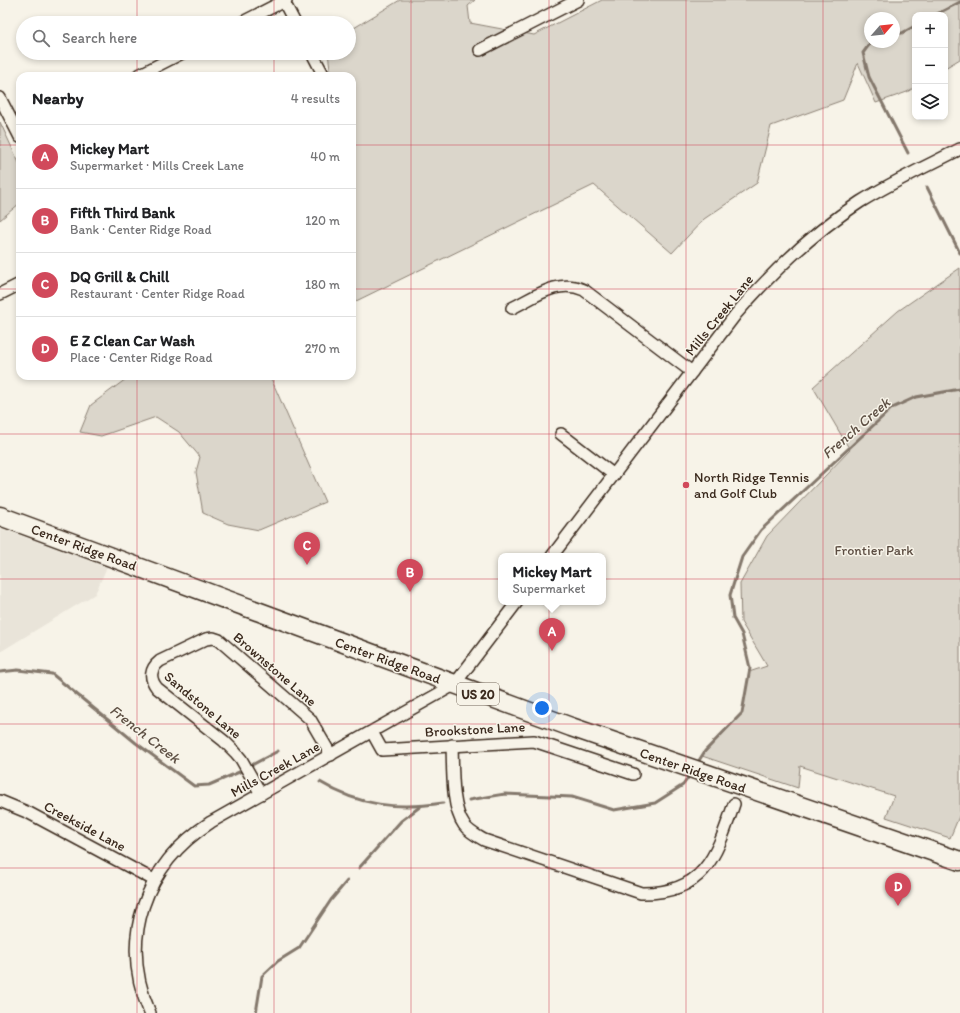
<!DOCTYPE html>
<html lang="en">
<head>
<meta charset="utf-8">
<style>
  body { margin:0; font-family:Itim,sans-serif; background:#f6f6f6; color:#202124 }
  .controls { position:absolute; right:12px; top:12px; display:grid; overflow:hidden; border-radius:8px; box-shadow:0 2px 6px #0003 }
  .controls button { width:36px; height:36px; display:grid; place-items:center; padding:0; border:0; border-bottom:1px solid #e0e0e0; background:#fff; color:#202124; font:20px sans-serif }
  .compass { position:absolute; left:864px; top:12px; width:36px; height:36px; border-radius:50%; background:#fff; box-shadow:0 2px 6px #0003; rotate:62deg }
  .you { position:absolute; left:542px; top:708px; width:14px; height:14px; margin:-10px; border:3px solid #fff; border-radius:50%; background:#1a73e8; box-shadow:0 0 0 6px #1a73e833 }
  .badge { display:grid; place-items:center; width:26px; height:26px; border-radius:50%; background:#d1495b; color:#fff; font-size:13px; font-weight:700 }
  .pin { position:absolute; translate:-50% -33px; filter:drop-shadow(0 1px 2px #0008) }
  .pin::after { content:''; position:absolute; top:21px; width:14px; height:12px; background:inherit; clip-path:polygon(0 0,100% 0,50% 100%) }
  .popup { position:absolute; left:498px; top:553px; width:108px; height:52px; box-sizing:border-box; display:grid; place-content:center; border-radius:8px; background:#fff; filter:drop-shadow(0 1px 3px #0005); font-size:13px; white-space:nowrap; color:#757577 }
  .popup b { font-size:15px; color:#202124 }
  .popup::after { content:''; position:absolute; left:50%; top:100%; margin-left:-8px; border:8px solid transparent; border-top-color:#fff }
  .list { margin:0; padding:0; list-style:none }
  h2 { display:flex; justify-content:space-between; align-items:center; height:52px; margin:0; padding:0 16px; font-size:17px }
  h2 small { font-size:13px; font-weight:400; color:#757577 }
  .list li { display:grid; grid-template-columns:26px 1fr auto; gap:12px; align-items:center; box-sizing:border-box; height:64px; padding:0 16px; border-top:1px solid #e0e0e0 }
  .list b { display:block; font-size:15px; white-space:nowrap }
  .list p { margin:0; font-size:13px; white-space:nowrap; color:#757577 }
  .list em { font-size:13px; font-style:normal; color:#757577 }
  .icon { flex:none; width:22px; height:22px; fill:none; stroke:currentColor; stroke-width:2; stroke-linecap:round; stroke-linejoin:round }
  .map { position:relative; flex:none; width:960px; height:1013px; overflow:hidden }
  .search { position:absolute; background:#fff; box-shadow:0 2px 6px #0003; left:16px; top:16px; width:340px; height:44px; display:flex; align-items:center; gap:10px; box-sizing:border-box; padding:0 14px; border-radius:22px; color:#757577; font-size:15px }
  .panel { position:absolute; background:#fff; box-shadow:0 2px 6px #0003; left:16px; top:72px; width:340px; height:308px; border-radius:12px }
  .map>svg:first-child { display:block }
  .built { fill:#e9e4d9 }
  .green { fill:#dbd6cb; stroke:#8b8074; fill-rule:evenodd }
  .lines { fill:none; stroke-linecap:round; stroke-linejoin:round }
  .stream { stroke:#84786c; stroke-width:3 }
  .street-casing { stroke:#3b2a1e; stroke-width:14 }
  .primary-casing { stroke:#3b2a1e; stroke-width:21 }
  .street { stroke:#f7f3e8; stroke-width:11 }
  .primary { stroke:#f7f3e8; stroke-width:18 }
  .grid { fill:none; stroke:#d1495b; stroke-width:1; stroke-opacity:0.55 }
  .poi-dot { fill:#d1495b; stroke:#f7f3e8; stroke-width:1.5 }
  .labels { text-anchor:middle; stroke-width:3; stroke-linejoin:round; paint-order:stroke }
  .shield { fill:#f7f3e8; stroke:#73665b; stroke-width:1 }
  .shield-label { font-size:13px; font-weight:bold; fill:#3b2a1e }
  .street-label { font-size:14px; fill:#3b2a1e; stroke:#f7f3e8 }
  .poi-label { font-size:14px; fill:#3b2a1e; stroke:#f7f3e8; text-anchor:start }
  .park-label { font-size:14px; fill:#5b4c41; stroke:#f7f3e8 }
  .water-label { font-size:15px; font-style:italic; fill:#5f5145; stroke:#f7f3e8 }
</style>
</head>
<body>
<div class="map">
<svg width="960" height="1013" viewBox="0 0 960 1013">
  <rect width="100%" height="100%" fill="#f7f3e8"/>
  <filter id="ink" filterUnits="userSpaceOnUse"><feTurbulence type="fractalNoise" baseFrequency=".025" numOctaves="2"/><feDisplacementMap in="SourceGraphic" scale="8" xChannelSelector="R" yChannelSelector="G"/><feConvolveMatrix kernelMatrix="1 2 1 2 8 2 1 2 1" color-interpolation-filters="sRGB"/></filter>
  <g filter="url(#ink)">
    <polygon class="built" points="0,528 107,567 95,594 0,652"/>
    <g class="green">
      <path d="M400,0H475L468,6L470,23L534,35L602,0H960V59L945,68V15H915V87L907,92L876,103L858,63L843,100L771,126L757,183L704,219L672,253L594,185L352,303V76H331L328,53H349V31ZM870,18H894V42H870Z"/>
      <polygon points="0,122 20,165 20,203 0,220"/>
      <polygon points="960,268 960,814 950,838 886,817 894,796 800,766 798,788 702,756 742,713 749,672 767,666 741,622 740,584 767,536 850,450 813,387 898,311"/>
      <polygon points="130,376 270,376 325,502 259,530 228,524 203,513 196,472 200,457 179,432 156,417 101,436 80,432 91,405"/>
    </g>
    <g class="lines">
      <g class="stream">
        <polyline points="935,15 960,2"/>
        <polyline points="894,34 902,33 915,26"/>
        <polyline points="871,42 863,53 869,77 908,153"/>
        <polyline points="927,187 960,253"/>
        <polyline points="0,672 18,670 52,674 136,743 194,786 209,785 244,770"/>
        <polyline points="698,762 705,751 742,713 750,668 742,634 733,618 730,595 742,557 761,530 892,408 916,397 960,389"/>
        <polyline points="248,767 278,751"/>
        <path d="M320,782C359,806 398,810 443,803"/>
        <polyline points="469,800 505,794 572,797 614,810 655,803 683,785 688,778"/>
        <polyline points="359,868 401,821 421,806"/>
        <polyline points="256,1013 262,976 278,961 299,948 331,900 347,881"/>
      </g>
      <g class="street-casing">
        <g id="street">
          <polyline points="283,0 295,23"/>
          <polyline points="241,23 286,0"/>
          <polyline points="480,50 578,0"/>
          <polyline points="312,53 324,76"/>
          <polyline points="137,76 182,53"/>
          <polyline points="0,98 20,137"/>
          <polyline points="0,294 20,284"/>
          <path d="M512,308C535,297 558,278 584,290L692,372"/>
          <polyline points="561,434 614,475"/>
          <path d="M552,556L736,314C773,271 812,233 860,202C892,182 927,166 960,149"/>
          <polyline points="372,732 382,750 534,741 633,774"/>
          <path d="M452,745C453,768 451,807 464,825C469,832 477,836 484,840L641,893C705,894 716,856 734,804"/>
          <path d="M261,794L241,759L235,752L224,741L157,688C149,678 150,669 160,661L206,639L213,638L219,640L310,719L331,755"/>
          <polyline points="0,801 29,813 154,880"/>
          <path d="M150,1013C118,940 144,865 211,822L454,685L517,602"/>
        </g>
      </g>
      <g class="primary-casing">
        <polyline id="primary" points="0,516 571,727 960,861"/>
      </g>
      <use href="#street" class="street"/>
      <use href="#primary" class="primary"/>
    </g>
  </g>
  <path class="grid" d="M137,0V23M274,0V23M411,0V1013M549,0V1013M686,0V1013M823,0V1013M137,53V76M274,53V76M0,145H20M352,145H960M0,289H20M352,289H960M137,376V1013M274,376V1013M0,434H960M0,579H960M0,724H960M0,868H960"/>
  <circle class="poi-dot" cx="686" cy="485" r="4"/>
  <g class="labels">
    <rect class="shield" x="457" y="683" width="42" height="22" rx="3"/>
    <g class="shield-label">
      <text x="478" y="699">US 20</text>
    </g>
    <g class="street-label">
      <text transform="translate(719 315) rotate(-51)" y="5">Mills Creek Lane</text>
      <text transform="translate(84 547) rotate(20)" y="5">Center Ridge Road</text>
      <text transform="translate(388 660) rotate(20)" y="5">Center Ridge Road</text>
      <text transform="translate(275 669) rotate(41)" y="5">Brownstone Lane</text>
      <text transform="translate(203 705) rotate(40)" y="5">Sandstone Lane</text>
      <text transform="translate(475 729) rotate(-3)" y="5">Brookstone Lane</text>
      <text transform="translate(275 769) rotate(-29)" y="5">Mills Creek Lane</text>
      <text transform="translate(693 770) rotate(19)" y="5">Center Ridge Road</text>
      <text transform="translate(85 826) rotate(28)" y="5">Creekside Lane</text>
    </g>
    <g class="poi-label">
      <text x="694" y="482">North Ridge Tennis<tspan x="694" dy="16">and Golf Club</tspan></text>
    </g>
    <g class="park-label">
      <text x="874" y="555">Frontier Park</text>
    </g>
    <g class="water-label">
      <text transform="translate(856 428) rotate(-41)" y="5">French Creek</text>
      <text transform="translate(145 734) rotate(38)" y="5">French Creek</text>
    </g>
  </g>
</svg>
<div class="controls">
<button>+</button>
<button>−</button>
<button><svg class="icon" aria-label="layers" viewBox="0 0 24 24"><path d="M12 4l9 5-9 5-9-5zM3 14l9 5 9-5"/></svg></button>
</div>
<svg class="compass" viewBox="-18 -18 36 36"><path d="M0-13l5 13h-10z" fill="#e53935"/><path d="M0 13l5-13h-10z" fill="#757577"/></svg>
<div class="you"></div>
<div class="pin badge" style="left:552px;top:651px">A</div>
<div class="popup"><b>Mickey Mart</b>Supermarket</div>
<div class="pin badge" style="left:410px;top:592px">B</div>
<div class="pin badge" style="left:307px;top:565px">C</div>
<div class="pin badge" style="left:898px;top:906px">D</div>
<div class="search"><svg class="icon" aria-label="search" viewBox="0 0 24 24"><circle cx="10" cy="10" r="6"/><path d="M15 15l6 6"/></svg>Search here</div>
<section class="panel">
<h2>Nearby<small>4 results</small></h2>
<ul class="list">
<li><span class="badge">A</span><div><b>Mickey Mart</b><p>Supermarket · Mills Creek Lane</p></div><em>40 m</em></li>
<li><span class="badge">B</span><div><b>Fifth Third Bank</b><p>Bank · Center Ridge Road</p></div><em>120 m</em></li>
<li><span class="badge">C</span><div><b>DQ Grill &amp; Chill</b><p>Restaurant · Center Ridge Road</p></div><em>180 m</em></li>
<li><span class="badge">D</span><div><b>E Z Clean Car Wash</b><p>Place · Center Ridge Road</p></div><em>270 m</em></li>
</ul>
</section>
</div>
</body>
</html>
